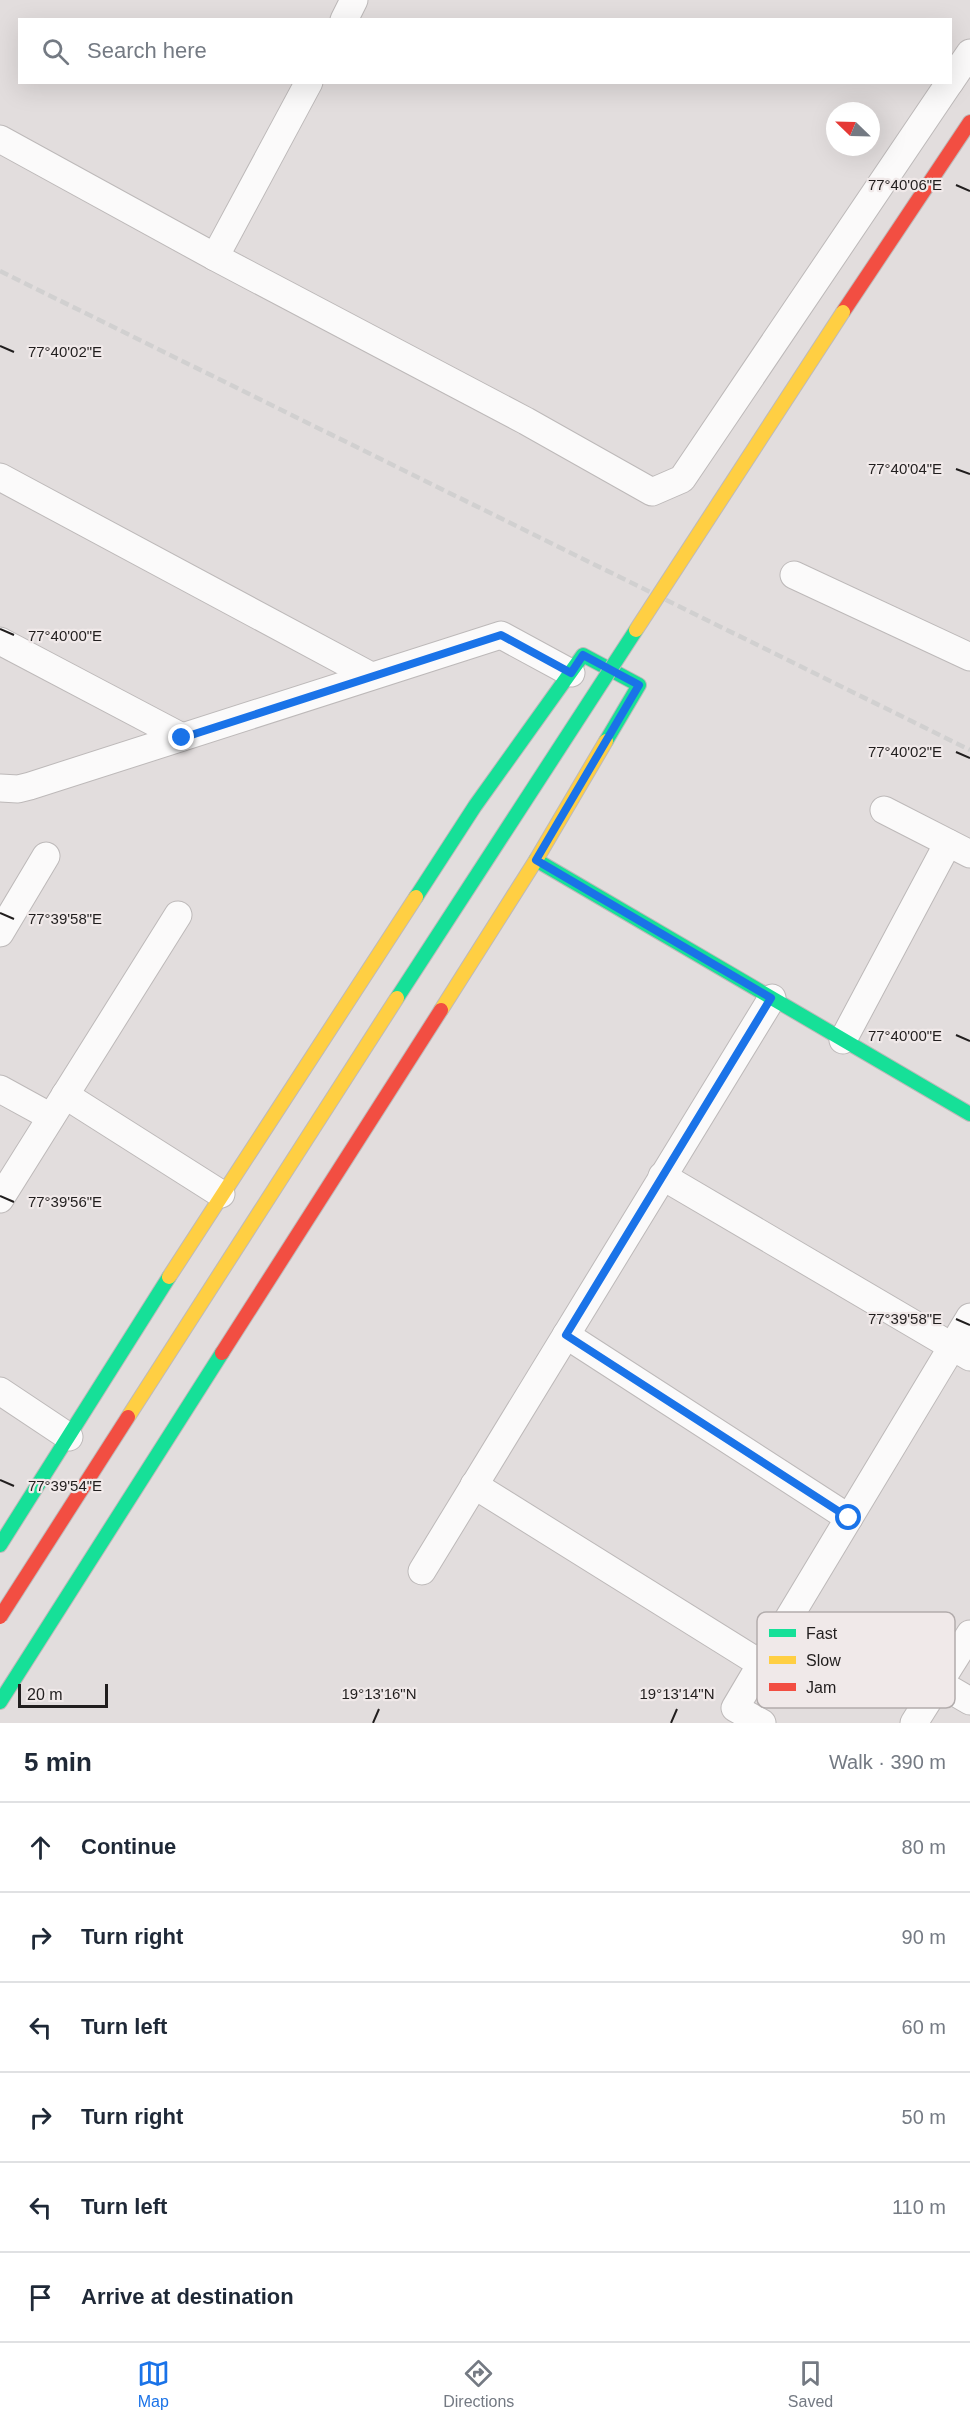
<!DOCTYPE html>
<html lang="en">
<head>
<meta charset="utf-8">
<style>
  body { margin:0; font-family:Helvetica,sans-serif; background:#f6f6f7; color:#1f2937 }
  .compass { position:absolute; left:826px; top:102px; width:54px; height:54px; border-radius:50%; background:#fff; box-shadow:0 6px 24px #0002; rotate:293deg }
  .scale { position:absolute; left:18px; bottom:15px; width:90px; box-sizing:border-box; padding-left:6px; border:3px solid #211e1e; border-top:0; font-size:16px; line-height:21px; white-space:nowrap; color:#211e1e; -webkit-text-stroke:4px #f0e9e9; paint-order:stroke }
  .stop { position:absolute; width:18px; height:18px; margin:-14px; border:4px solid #1a73e8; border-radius:50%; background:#fff }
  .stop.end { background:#1a73e8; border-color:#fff; box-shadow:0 2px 6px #0008 }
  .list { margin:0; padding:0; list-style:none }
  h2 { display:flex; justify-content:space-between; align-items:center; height:78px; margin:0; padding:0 24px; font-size:26px }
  h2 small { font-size:20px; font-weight:400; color:#747a83 }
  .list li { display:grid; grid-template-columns:39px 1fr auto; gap:18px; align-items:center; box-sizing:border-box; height:90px; padding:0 24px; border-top:2px solid #e0e1e3 }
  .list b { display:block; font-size:22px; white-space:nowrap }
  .list em { font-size:20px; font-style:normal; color:#747a83 }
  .icon { flex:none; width:33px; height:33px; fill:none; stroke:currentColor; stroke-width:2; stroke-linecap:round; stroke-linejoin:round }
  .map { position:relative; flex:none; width:970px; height:1723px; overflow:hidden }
  .search { position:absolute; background:#fff; box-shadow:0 6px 24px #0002; left:18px; right:18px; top:18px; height:66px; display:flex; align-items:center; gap:15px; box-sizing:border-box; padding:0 21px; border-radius:0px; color:#747a83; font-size:22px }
  .sheet { height:618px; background:#fff }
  nav { display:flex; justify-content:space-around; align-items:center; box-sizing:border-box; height:84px; border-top:2px solid #e0e1e3; background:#fff; font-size:16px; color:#747a83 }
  nav a { display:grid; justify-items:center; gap:3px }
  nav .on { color:#1a73e8 }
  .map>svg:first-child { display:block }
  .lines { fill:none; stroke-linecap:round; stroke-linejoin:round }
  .street-casing { stroke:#bdb9b9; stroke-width:29 }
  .fast-casing { stroke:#bdb9b9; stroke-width:16 }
  .slow-casing { stroke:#bdb9b9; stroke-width:16 }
  .jam-casing { stroke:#bdb9b9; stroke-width:16 }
  .street { stroke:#fbfafa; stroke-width:27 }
  .fast { stroke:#16e098; stroke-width:14 }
  .slow { stroke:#ffcf43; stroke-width:14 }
  .jam { stroke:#f24e42; stroke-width:14 }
  .rail { stroke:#d1d0d0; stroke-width:4.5; stroke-dasharray:9 4.5; stroke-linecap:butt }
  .fast-bridge-casing { stroke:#bdb9b9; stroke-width:16; stroke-linecap:butt }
  .slow-bridge-casing { stroke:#bdb9b9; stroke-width:16; stroke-linecap:butt }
  .jam-bridge-casing { stroke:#bdb9b9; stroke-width:16; stroke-linecap:butt }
  .fast-bridge { stroke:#16e098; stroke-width:14 }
  .slow-bridge { stroke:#ffcf43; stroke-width:14 }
  .jam-bridge { stroke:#f24e42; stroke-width:14 }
  .route { stroke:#1a73e8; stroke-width:8 }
  .ticks { fill:none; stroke:#211e1e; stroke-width:2 }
  .key { fill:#f0e9e9; stroke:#b2acac; stroke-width:1.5 }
  .key-label { font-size:16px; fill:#211e1e }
  .ticks-label { font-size:15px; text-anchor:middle; fill:#211e1e; stroke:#f0e9e9; stroke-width:4.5; stroke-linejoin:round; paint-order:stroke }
</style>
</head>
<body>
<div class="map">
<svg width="970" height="1723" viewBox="0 0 970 1723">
  <rect width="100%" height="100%" fill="#e2dddd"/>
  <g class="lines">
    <g class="street-casing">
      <g id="street">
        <polyline points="344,20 354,0"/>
        <polyline points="309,82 215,257 526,421 652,492 682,479 950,82"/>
        <polyline points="950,82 970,53"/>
        <polyline points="0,139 215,257"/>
        <polyline points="0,477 371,676"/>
        <polyline points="794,575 970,657"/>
        <polyline points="0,641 182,737"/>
        <polyline points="0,788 18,789 30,786 501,635 571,673"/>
        <polyline points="884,810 970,854"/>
        <polyline points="0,933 46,856"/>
        <polyline points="843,1040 948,843"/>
        <polyline points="0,1089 51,1117"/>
        <polyline points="65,1095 221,1194"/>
        <polyline points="662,1176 970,1357"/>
        <polyline points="0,1199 178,915"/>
        <polyline points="566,1335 849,1518"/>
        <polyline points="0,1391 69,1437"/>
        <polyline points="474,1485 761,1664 735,1708 762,1723"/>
        <polyline points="422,1571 772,998"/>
        <polyline points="761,1664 970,1317"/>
        <polyline points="939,1683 970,1701"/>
        <polyline points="914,1723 970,1634"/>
      </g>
    </g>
    <g class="fast-casing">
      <g id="fast">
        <polyline points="536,860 970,1114"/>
        <polyline points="416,897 475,806 583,655 639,685 606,741"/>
        <polyline points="0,1545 169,1277"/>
        <polyline points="0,1702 222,1353"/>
      </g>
    </g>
    <g class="slow-casing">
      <g id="slow">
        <polyline points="441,1010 536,860 606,741"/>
        <polyline points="169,1277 416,897"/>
      </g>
    </g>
    <g class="jam-casing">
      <g id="jam">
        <polyline points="843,312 970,122"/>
        <polyline points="222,1353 441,1010"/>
      </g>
    </g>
    <use href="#street" class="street"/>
    <use href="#fast" class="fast"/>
    <use href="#slow" class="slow"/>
    <use href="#jam" class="jam"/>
    <polyline class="rail" points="0,271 970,750"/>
    <g class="fast-bridge-casing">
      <polyline id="fast-bridge" points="397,998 636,630"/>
    </g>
    <g class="slow-bridge-casing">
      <g id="slow-bridge">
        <polyline points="636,630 843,312"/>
        <polyline points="128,1417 397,998"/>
      </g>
    </g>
    <g class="jam-bridge-casing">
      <polyline id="jam-bridge" points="0,1617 128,1417"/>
    </g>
    <use href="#fast-bridge" class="fast-bridge"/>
    <use href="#slow-bridge" class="slow-bridge"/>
    <use href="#jam-bridge" class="jam-bridge"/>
  </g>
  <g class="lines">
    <polyline class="route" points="182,738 501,635 571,673 583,655 639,685 536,860 771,998 566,1335 849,1518"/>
  </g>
  <path class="ticks" d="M956,185L970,191M0,346L14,352M956,469L970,474M0,629L14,635M956,752L970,758M0,913L14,919M956,1035L970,1041M0,1196L14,1202M956,1319L970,1325M0,1480L14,1486M373,1723L379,1709M671,1723L677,1709"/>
  <rect x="757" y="1612" width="198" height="96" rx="9" class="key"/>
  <rect x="769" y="1629" width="27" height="8" fill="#16e098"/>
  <rect x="769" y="1656" width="27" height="8" fill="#ffcf43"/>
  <rect x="769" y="1683" width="27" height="8" fill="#f24e42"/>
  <g class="key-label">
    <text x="806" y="1639">Fast</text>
    <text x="806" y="1666">Slow</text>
    <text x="806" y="1693">Jam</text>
  </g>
  <g class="ticks-label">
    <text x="905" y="190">77°40'06"E</text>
    <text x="65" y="357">77°40'02"E</text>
    <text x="905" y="474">77°40'04"E</text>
    <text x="65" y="641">77°40'00"E</text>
    <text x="905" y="757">77°40'02"E</text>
    <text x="65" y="924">77°39'58"E</text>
    <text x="905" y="1041">77°40'00"E</text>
    <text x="65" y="1207">77°39'56"E</text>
    <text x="905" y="1324">77°39'58"E</text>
    <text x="65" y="1491">77°39'54"E</text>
    <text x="379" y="1699">19°13'16"N</text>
    <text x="677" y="1699">19°13'14"N</text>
  </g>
</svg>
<svg class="compass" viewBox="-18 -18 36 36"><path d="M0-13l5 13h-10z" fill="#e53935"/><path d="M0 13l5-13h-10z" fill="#747a83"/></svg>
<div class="scale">20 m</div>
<div class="stop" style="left:849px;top:1518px"></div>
<div class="stop end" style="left:182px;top:738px"></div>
<div class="search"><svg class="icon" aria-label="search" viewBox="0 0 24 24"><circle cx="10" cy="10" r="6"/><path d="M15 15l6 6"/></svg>Search here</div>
</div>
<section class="sheet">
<h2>5 min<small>Walk · 390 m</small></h2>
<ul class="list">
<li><svg class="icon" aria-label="ahead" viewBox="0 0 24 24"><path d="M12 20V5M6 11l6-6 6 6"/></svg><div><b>Continue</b></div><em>80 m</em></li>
<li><svg class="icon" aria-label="right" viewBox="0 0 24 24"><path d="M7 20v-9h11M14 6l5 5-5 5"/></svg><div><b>Turn right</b></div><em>90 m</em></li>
<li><svg class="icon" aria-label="left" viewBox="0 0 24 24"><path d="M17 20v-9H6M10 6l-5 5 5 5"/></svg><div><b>Turn left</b></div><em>60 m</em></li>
<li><svg class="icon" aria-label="right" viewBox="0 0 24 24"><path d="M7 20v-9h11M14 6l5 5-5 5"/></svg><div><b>Turn right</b></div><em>50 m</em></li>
<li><svg class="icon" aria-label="left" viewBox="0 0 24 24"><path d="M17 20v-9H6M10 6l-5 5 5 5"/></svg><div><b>Turn left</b></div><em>110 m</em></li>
<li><svg class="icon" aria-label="arrive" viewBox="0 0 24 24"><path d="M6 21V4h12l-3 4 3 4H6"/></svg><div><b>Arrive at destination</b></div></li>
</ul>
</section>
<nav>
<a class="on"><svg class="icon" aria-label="map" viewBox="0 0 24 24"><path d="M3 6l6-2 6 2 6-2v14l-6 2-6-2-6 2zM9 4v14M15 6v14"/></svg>Map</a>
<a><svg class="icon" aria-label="directions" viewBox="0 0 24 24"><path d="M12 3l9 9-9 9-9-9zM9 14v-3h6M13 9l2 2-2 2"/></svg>Directions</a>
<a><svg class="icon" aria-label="saved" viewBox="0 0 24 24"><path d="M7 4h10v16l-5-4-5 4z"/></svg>Saved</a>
</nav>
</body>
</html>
